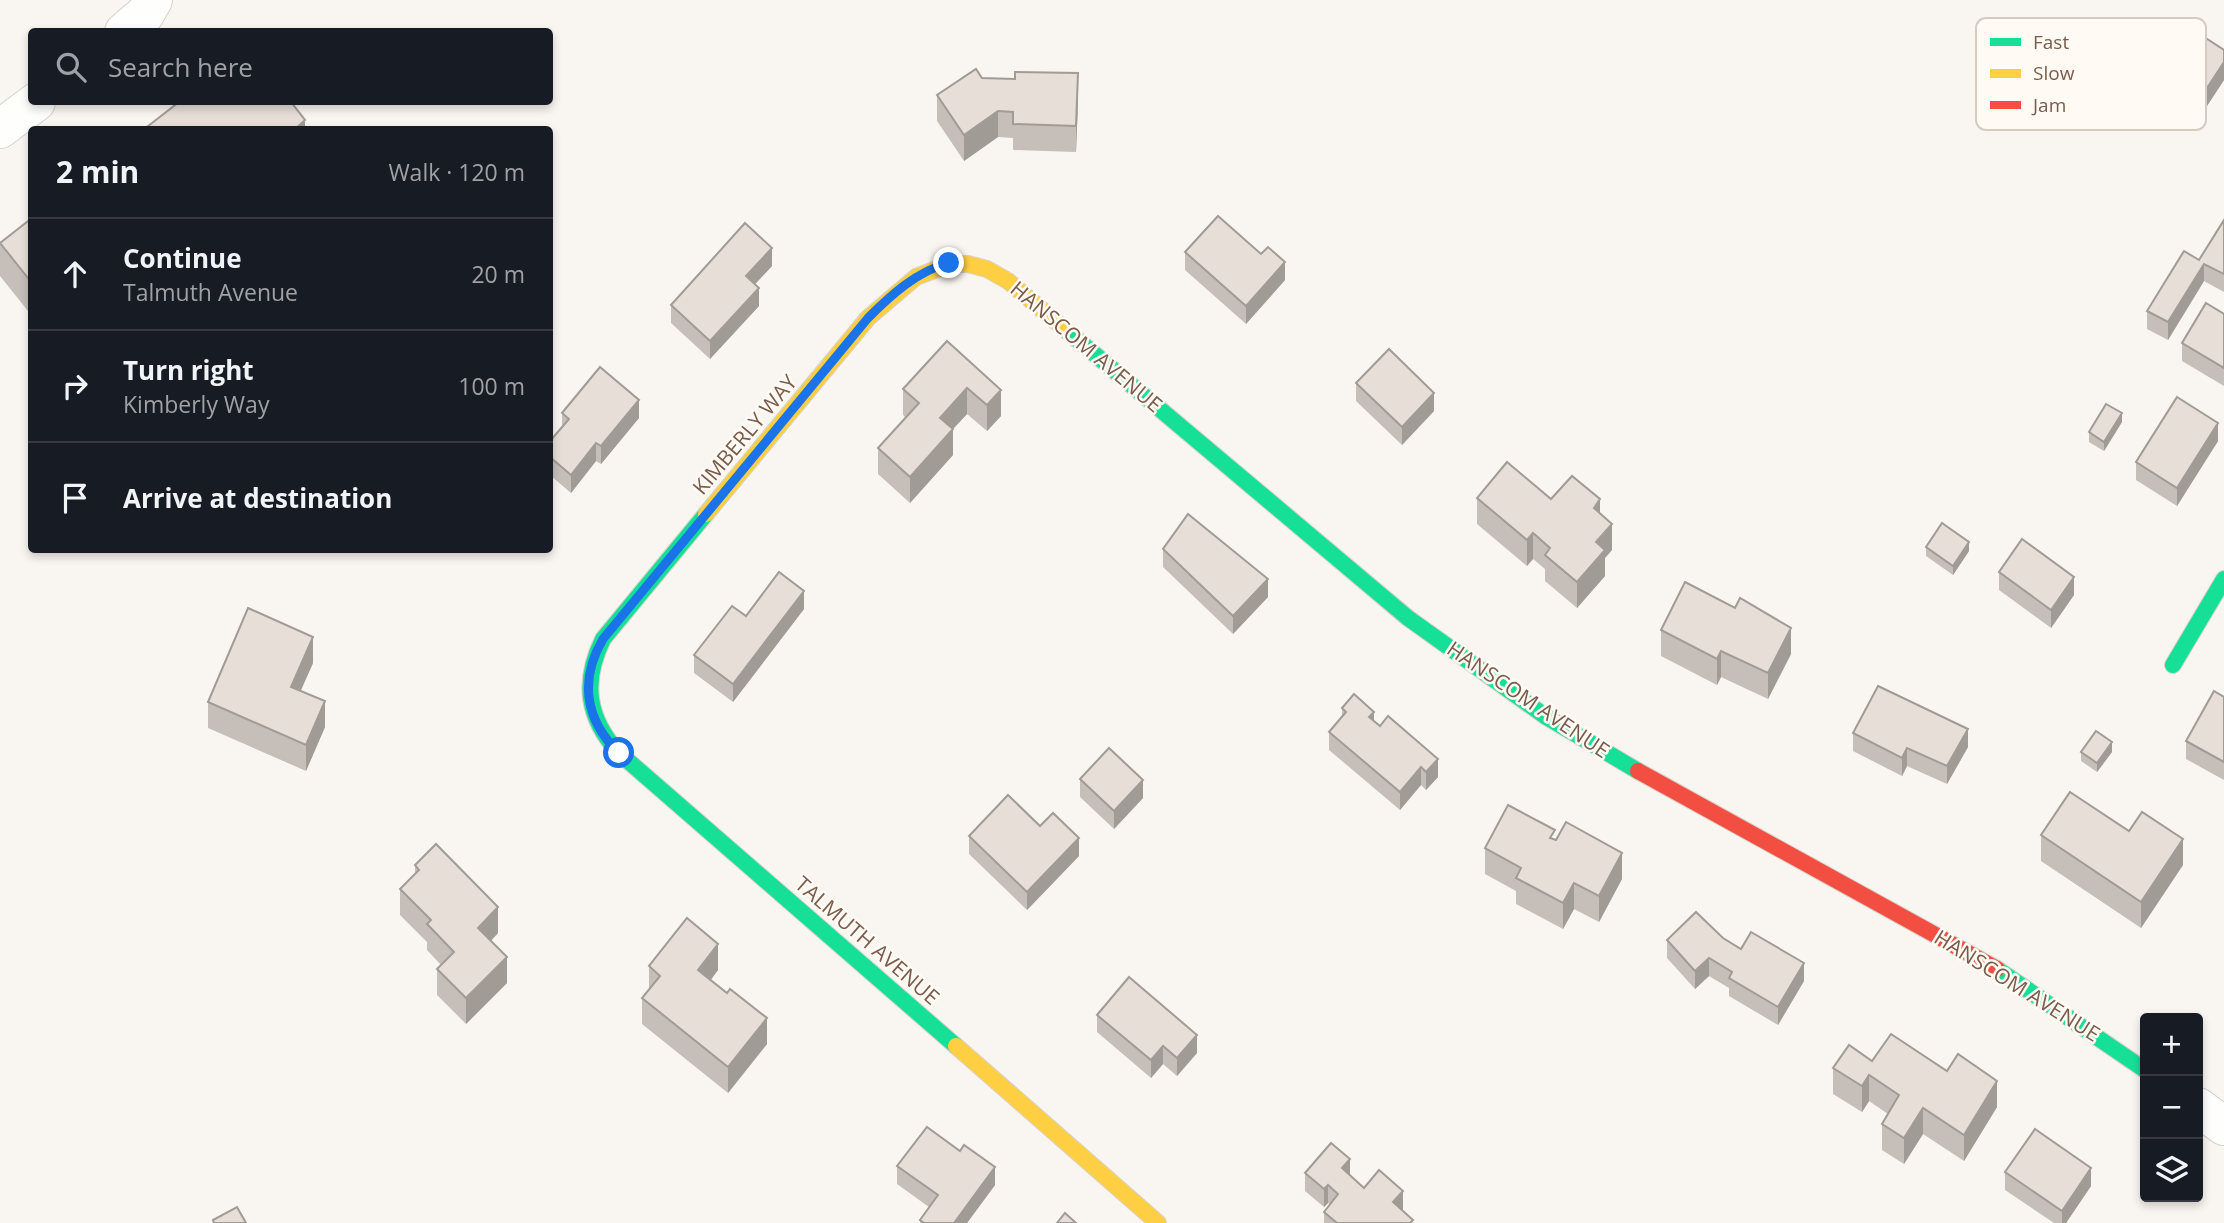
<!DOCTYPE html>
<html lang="en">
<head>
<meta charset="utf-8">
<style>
  body { margin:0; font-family:"Open Sans",sans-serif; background:#242831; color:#f1f3f6 }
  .controls { position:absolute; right:21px; bottom:21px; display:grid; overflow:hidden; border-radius:7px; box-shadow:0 4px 10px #0003 }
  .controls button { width:63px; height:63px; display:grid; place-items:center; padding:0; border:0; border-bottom:2px solid #363941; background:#171b24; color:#f1f3f6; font:35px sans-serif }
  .stop { position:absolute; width:21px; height:21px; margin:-16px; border:5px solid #1a73e8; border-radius:50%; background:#fff }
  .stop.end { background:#1a73e8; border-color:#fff; box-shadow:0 2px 7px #0008 }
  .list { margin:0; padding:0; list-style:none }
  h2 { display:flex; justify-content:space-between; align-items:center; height:91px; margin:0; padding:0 28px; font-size:30px }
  h2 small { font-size:23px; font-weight:400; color:#9ea1a6 }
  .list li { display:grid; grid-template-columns:46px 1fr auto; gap:21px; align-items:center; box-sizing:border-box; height:112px; padding:0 28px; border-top:2px solid #363941 }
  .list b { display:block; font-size:26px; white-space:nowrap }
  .list p { margin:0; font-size:23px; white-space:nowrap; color:#9ea1a6 }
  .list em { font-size:23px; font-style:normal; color:#9ea1a6 }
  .icon { flex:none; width:38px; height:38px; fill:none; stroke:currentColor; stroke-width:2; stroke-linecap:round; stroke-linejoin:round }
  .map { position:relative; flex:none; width:2224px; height:1223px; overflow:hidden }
  .search { position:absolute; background:#171b24; box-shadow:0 4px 10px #0003; left:28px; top:28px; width:525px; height:77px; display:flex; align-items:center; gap:18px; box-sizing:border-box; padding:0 24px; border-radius:7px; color:#9ea1a6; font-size:26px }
  .panel { position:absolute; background:#171b24; box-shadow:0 4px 10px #0003; left:28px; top:126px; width:525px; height:427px; border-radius:7px }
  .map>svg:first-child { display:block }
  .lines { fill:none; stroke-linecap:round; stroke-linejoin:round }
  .street-casing { stroke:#d7d1cb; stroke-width:40 }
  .fast-casing { stroke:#d9d2cb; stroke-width:18 }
  .slow-casing { stroke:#d9d2cb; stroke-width:18 }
  .jam-casing { stroke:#d9d2cb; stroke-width:18 }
  .street { stroke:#fefefd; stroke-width:38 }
  .fast { stroke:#16e098; stroke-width:16 }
  .slow { stroke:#ffcf43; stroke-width:16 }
  .jam { stroke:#f24e42; stroke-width:16 }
  .wall { fill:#c6bfb9 }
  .shaded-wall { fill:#a19b96 }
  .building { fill:#e6ded7; stroke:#a19b96; stroke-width:2 }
  .route { stroke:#1a73e8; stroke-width:9 }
  .labels { text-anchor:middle; stroke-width:5; stroke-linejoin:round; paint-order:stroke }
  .street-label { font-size:21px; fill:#7a5c4d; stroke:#fffaf3 }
  .key { fill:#fffaf3; stroke:#d7cbc1; stroke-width:2 }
  .key-label { font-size:19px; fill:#7a5c4d }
</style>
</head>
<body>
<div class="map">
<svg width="2224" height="1223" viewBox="0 0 2224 1223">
  <rect width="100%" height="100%" fill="#f9f5f0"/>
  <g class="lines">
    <g class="street-casing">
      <g id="street">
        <polyline points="124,32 145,14 153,0"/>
        <polyline points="0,129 36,102"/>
        <polyline points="2198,1107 2224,1126"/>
      </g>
    </g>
    <g class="fast-casing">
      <g id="fast">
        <polyline points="1060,325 1408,618 1545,716 1638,771"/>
        <path d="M706,514L603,639C582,682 587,718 619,753L956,1046"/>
        <polyline points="2173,665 2224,579"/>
        <polyline points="1997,969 2145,1070"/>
      </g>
    </g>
    <g class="slow-casing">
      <g id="slow">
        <polyline points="706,514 868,318 916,277 950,264 968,264 987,269 1008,281 1060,325"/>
        <polyline points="956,1046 1158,1223"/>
      </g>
    </g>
    <g class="jam-casing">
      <polyline id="jam" points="1638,771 1997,969"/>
    </g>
    <use href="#street" class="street"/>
    <use href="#fast" class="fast"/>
    <use href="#slow" class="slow"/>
    <use href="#jam" class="jam"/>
  </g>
  <g class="wall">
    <polygon points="2224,50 2224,80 2205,109 2153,76 2153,58"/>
    <polygon points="982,78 1078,100 1076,152 1013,150 1013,138 998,137 964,161 937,121 937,95"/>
    <polygon points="32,218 32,316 0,276 0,243"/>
    <polygon points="2224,220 2224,292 2204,281 2168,340 2147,329 2147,311 2199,260"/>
    <polygon points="1185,252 1285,280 1246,324 1185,270"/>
    <polygon points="772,266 755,284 759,306 710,359 671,323 671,305"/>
    <polygon points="2224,314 2224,386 2182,361 2182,343"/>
    <polygon points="947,341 1001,416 987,431 967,414 953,429 953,455 910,503 878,474 878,448 906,418 903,415 903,389"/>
    <polygon points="1356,383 1434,411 1402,445 1356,401"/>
    <polygon points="562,413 639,418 601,464 596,461 571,493 550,475 550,441 562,426"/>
    <polygon points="2122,422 2104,451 2089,442 2089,432"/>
    <polygon points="2218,441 2177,506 2136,480 2136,462"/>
    <polygon points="1477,498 1551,499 1600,513 1612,550 1605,558 1605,576 1577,608 1545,581 1545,569 1533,559 1527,566 1477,524"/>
    <polygon points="1926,547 1969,551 1953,575 1926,556"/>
    <polygon points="1163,549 1268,597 1233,634 1163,567"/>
    <polygon points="1999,572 2074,595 2051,628 1999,590"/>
    <polygon points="1735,608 1791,654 1768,699 1721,677 1717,685 1661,656 1661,630"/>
    <polygon points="804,609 733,702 694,673 694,655 746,616"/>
    <polygon points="313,663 300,691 325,727 306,771 208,728 208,702"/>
    <polygon points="2224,697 2224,780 2186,759 2186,741"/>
    <polygon points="1342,708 1374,721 1438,777 1426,790 1421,785 1400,810 1329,750 1329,732 1342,717"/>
    <polygon points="1853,733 1968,747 1947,784 1907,766 1902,776 1853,751"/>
    <polygon points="2081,752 2112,752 2097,772 2081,761"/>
    <polygon points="1080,779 1143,798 1114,829 1080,797"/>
    <polygon points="2129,831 2183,865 2141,928 2041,861 2041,835"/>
    <polygon points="969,836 1079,856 1027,910 969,854"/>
    <polygon points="1555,840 1622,879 1599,922 1574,909 1563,929 1516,904 1516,891 1485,874 1485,848"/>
    <polygon points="415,865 498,933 491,941 507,983 466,1024 437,995 437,969 441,965 427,950 427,942 400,915 400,889 415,874"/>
    <polygon points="1723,938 1741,949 1804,981 1778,1025 1729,996 1729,988 1709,976 1695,989 1667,958 1667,940"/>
    <polygon points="649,966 718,970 711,980 767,1044 728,1093 642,1024 642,998 649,991"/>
    <polygon points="1097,1015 1197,1053 1177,1076 1163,1064 1151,1078 1097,1032"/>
    <polygon points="1872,1061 1997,1107 1964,1161 1923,1134 1904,1164 1882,1150 1882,1124 1888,1114 1869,1101 1862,1112 1833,1094 1833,1068"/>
    <polygon points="897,1166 995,1185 967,1223 920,1223 920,1220 929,1207 897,1184"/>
    <polygon points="2005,1172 2091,1186 2066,1223 2054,1223 2005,1190"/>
    <polygon points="1305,1173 1350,1175 1364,1188 1403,1209 1402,1210 1413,1223 1324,1223 1324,1212 1330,1204 1328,1203 1324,1207 1305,1191"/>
  </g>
  <g class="shaded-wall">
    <polygon points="2224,62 2224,80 2205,109 2205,91"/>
    <polygon points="1078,73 1078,100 1076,152 1076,126"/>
    <polygon points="998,111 998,137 964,161 964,135"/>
    <polygon points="305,120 305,130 294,130"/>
    <polygon points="772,248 772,266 746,294 746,276"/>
    <polygon points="1285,262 1285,280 1246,324 1246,306"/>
    <polygon points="2204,264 2204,281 2168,340 2168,322"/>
    <polygon points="759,288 759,306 710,359 710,341"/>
    <polygon points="967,388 967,414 953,429 953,455 910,503 910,477 940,418"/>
    <polygon points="1001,390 1001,416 987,431 987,405"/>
    <polygon points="1434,393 1434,411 1402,445 1402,427"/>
    <polygon points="639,400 639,418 601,464 601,446"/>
    <polygon points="2122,413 2122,422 2104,451 2104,442"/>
    <polygon points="2218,423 2218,441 2177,506 2177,488"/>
    <polygon points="596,443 596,461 571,493 571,475"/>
    <polygon points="1600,499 1600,525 1594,508"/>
    <polygon points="1612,524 1612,550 1605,558 1605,576 1577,608 1577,582 1596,542"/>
    <polygon points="1533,533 1533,559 1527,566 1527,540"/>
    <polygon points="1969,542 1969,551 1953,575 1953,566"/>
    <polygon points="2074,577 2074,595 2051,628 2051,610"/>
    <polygon points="1268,579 1268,597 1233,634 1233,616"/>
    <polygon points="804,591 804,609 733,702 733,684"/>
    <polygon points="1791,628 1791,654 1768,699 1768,673"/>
    <polygon points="313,637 313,663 291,713 291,687"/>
    <polygon points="1721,651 1721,677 1717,685 1717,659"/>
    <polygon points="325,701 325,727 306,771 306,745"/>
    <polygon points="1374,712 1374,730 1369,717"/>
    <polygon points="1968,729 1968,747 1947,784 1947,766"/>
    <polygon points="2112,742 2112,752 2097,772 2097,763"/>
    <polygon points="1907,748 1907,766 1902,776 1902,758"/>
    <polygon points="1438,759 1438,777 1426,790 1426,772"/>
    <polygon points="1421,767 1421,785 1400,810 1400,792"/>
    <polygon points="1143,780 1143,798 1114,829 1114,811"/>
    <polygon points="1079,838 1079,856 1027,910 1027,892"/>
    <polygon points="2183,839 2183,865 2141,928 2141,902"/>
    <polygon points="1622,853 1622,879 1599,922 1599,896"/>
    <polygon points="1574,883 1574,909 1563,929 1563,903"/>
    <polygon points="498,907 498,933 478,954 478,928"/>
    <polygon points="718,944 718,970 698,996 698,970"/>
    <polygon points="507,957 507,983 466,1024 466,998"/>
    <polygon points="1709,958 1709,976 1695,989 1695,971"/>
    <polygon points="1804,963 1804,981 1778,1025 1778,1007"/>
    <polygon points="767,1018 767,1044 728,1093 728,1067"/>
    <polygon points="1197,1035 1197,1053 1177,1076 1177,1058"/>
    <polygon points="1163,1046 1163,1064 1151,1078 1151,1060"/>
    <polygon points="1869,1075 1869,1101 1862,1112 1862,1086"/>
    <polygon points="1997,1081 1997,1107 1964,1161 1964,1135"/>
    <polygon points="1923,1108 1923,1134 1904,1164 1904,1138"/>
    <polygon points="1350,1159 1350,1177 1342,1168"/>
    <polygon points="995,1167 995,1185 967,1223 954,1223"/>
    <polygon points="2091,1168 2091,1186 2066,1223 2062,1223 2062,1211"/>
    <polygon points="1328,1185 1328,1203 1324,1207 1324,1189"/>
    <polygon points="1403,1191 1403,1209 1393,1220 1393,1202"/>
  </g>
  <g class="building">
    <polygon points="2178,20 2224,50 2224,62 2205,91 2153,58"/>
    <polygon points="976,69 982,78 1015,79 1015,72 1078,73 1076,126 1013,124 1013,112 998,111 964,135 937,95"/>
    <polygon points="179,102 291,102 305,120 294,130 143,130"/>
    <polygon points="1218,216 1261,254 1268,247 1285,262 1246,306 1185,252"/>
    <polygon points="32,218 32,283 0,243"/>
    <polygon points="2224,220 2224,274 2204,264 2168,322 2147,311 2184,251 2199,260"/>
    <polygon points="745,223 772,248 746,276 759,288 710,341 671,305"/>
    <polygon points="2206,303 2224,314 2224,368 2182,343"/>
    <polygon points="947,341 1001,390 987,405 967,388 940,418 953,429 910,477 878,448 919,403 903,389"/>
    <polygon points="1389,349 1434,393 1402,427 1356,383"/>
    <polygon points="600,367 639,400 601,446 596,443 571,475 550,457 550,441 569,419 562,413"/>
    <polygon points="2177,397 2218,423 2177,488 2136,462"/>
    <polygon points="2106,404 2122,413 2104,442 2089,432"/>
    <polygon points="1507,462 1551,499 1572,476 1600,499 1594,508 1612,524 1596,542 1605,550 1577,582 1545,555 1550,548 1533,533 1527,540 1477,498"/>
    <polygon points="1188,514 1268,579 1233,616 1163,549"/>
    <polygon points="1942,523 1969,542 1953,566 1926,547"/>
    <polygon points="2022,539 2074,577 2051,610 1999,572"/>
    <polygon points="779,572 804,591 733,684 694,655 732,606 746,616"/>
    <polygon points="1685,582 1735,608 1740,598 1791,628 1768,673 1721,651 1717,659 1661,630"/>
    <polygon points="248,608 313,637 291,687 325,701 306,745 208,702"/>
    <polygon points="1878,686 1968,729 1947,766 1907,748 1902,758 1853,733"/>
    <polygon points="2214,691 2224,697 2224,762 2186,741"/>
    <polygon points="1354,694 1374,712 1369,717 1380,726 1388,716 1438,759 1426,772 1421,767 1400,792 1329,732 1346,712 1342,708"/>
    <polygon points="2096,731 2112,742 2097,763 2081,752"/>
    <polygon points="1109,748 1143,780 1114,811 1080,779"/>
    <polygon points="2070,792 2129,831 2142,812 2183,839 2141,902 2041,835"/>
    <polygon points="1008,795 1040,826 1053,813 1079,838 1027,892 969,836"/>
    <polygon points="1508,805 1555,830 1550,838 1556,840 1566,822 1622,853 1599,896 1574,883 1563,903 1516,878 1521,868 1485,848"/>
    <polygon points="436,844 498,907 478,928 507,957 466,998 437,969 454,952 427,924 431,920 400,889 419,870 415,865"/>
    <polygon points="1696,912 1723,938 1741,949 1751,932 1804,963 1778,1007 1729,978 1732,972 1709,958 1695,971 1667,940"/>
    <polygon points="687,918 718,944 698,970 727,993 730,989 767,1018 728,1067 642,998 660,976 649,966"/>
    <polygon points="1129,977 1197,1035 1177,1058 1163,1046 1151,1060 1097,1015"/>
    <polygon points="1891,1034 1947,1071 1958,1054 1997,1081 1964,1135 1923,1108 1904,1138 1882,1124 1899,1095 1869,1075 1862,1086 1833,1068 1849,1045 1872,1061"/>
    <polygon points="927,1127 960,1151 964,1145 995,1167 954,1223 924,1223 920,1220 938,1195 897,1166"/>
    <polygon points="2035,1129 2091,1168 2062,1211 2005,1172"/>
    <polygon points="1331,1143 1350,1159 1342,1168 1364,1188 1379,1170 1403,1191 1393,1202 1413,1220 1410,1223 1337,1223 1324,1212 1338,1194 1328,1185 1324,1189 1305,1173"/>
    <polygon points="237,1207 246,1223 214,1223 213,1220"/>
    <polygon points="1065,1213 1076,1223 1057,1223"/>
  </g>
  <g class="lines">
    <path class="route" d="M619,753C585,720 579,680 603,639L868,318C891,295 917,271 949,263"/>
  </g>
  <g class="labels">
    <g class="street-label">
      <text transform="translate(1086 347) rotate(40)" y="7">HANSCOM AVENUE</text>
      <text transform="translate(745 435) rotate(-50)" y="7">KIMBERLY WAY</text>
      <text transform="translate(1528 700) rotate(34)" y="7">HANSCOM AVENUE</text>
      <text transform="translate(867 941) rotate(41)" y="7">TALMUTH AVENUE</text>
      <text transform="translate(2017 986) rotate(32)" y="7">HANSCOM AVENUE</text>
    </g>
  </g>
  <rect x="1976" y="18" width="230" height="112" rx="10" class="key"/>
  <rect x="1990" y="38" width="31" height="8" fill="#16e098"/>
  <rect x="1990" y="69" width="31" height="9" fill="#ffcf43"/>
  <rect x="1990" y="101" width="31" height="8" fill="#f24e42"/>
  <g class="key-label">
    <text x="2033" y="49">Fast</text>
    <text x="2033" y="80">Slow</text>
    <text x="2033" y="112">Jam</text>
  </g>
</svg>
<div class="controls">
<button>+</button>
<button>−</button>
<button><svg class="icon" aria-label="layers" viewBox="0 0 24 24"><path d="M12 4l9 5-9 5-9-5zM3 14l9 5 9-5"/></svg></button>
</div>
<div class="stop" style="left:619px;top:753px"></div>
<div class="stop end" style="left:949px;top:263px"></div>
<div class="search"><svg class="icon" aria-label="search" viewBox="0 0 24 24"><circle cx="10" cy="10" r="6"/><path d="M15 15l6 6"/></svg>Search here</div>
<section class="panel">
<h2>2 min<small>Walk · 120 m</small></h2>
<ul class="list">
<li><svg class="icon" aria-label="ahead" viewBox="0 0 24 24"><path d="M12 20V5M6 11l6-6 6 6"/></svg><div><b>Continue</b><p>Talmuth Avenue</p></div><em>20 m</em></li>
<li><svg class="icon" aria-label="right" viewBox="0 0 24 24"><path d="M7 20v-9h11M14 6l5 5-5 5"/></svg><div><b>Turn right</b><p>Kimberly Way</p></div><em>100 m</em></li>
<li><svg class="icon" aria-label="arrive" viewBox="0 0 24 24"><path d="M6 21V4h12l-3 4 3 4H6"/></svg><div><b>Arrive at destination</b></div></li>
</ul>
</section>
</div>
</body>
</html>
